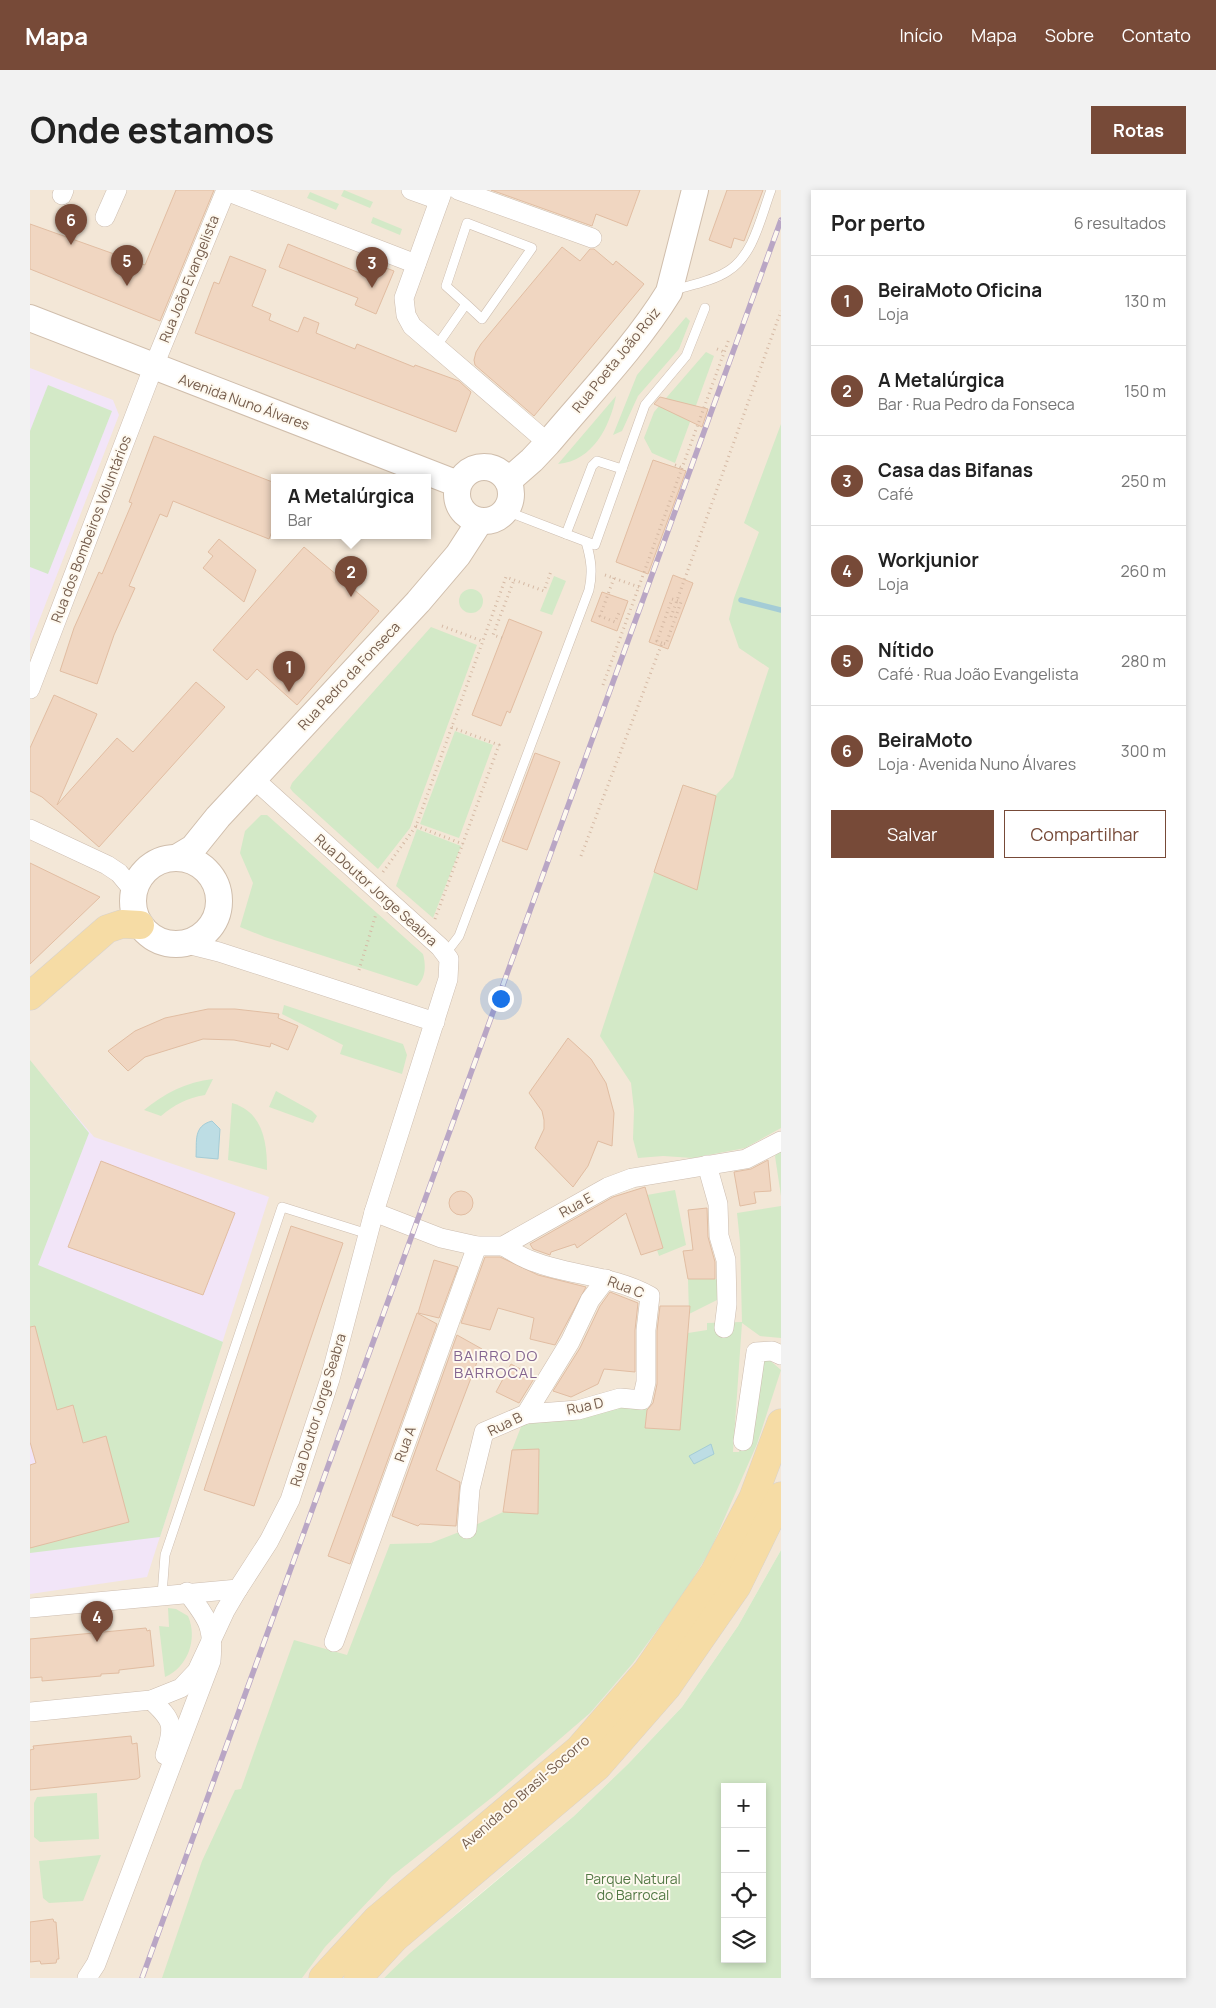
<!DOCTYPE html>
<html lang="pt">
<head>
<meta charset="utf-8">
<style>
  body { margin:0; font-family:Manrope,sans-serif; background:#f2f2f2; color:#222 }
  .controls { position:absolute; right:15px; bottom:15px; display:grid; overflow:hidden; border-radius:0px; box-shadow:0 2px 8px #0003 }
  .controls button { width:45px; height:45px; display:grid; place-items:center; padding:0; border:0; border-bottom:1px solid #e0e0e0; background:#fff; color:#222; font:25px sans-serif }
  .you { position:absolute; left:470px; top:808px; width:18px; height:18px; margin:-12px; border:4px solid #fff; border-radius:50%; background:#1a73e8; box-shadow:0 0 0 8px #1a73e833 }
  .badge { display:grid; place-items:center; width:32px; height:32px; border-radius:50%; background:#774a38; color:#fff; font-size:16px; font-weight:700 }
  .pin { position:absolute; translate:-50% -41px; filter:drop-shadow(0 1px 2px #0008) }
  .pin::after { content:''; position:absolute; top:26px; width:18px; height:15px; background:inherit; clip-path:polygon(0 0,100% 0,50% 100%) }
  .popup { position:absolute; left:241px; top:284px; width:160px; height:65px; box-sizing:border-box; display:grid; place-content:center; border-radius:0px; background:#fff; filter:drop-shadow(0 1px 4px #0005); font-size:16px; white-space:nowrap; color:#767676 }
  .popup b { font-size:19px; color:#222 }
  .popup::after { content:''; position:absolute; left:50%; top:100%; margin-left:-10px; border:10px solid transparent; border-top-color:#fff }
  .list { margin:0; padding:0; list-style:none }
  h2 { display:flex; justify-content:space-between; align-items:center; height:65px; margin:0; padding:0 20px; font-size:21px }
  h2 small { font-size:16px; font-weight:400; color:#767676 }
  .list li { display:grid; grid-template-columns:32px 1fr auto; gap:15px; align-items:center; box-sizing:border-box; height:90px; padding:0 20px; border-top:1px solid #e0e0e0 }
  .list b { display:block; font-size:19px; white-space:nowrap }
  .list p { margin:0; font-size:16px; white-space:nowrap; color:#767676 }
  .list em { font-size:16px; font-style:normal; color:#767676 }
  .actions { display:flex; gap:10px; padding:15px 20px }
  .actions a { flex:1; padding:11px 0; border:1px solid #774a38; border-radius:0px; text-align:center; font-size:18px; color:#774a38 }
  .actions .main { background:#774a38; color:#fff }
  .icon { flex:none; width:28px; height:28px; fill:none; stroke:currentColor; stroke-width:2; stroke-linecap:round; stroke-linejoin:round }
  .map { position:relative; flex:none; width:751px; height:1788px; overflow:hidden; border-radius:0px }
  header { display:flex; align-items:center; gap:30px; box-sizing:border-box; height:70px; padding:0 25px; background:#774a38; color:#fff }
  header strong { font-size:24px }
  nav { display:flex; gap:28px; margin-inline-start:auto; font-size:18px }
  .intro { display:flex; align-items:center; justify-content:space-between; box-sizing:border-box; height:120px; padding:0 30px }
  h1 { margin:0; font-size:35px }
  .button { padding:12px 22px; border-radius:0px; background:#774a38; color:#fff; font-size:18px; font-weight:700 }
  main { display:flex; gap:30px; padding:0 30px }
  aside { flex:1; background:#fff; border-radius:0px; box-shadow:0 2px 8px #0003 }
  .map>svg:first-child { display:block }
  .residential { fill:#f3e7d7; fill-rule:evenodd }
  .education { fill:#f2e5f8 }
  .green { fill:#d3e9c7; fill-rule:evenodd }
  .water { fill:#bddde4; stroke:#a4ccd6 }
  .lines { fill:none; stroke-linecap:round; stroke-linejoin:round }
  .stream { stroke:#a4ccd6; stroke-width:5.5 }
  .building { fill:#f0d6c1; stroke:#e1bda2 }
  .lane-casing { stroke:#cdbdaf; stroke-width:10 }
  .street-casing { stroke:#cdbdaf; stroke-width:20 }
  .secondary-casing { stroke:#d0beac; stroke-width:28 }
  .primary-casing { stroke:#d8d2cd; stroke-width:29 }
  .path { stroke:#d5b9a4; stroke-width:3; stroke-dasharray:1 4; stroke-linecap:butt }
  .lane { stroke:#fff; stroke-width:9 }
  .street { stroke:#fff; stroke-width:19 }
  .secondary { stroke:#fff; stroke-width:26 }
  .primary { stroke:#f6dca5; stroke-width:28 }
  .rail-casing { stroke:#b9a6c5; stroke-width:5.5 }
  .rail { stroke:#fef9ef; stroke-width:4; stroke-dasharray:11; stroke-linecap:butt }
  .labels { text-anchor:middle; stroke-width:4; stroke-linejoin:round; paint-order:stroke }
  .street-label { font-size:14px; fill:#755d4d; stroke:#fef9ef }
  .park-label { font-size:14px; fill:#537945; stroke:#fef9ef }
  .neighbourhood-label { font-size:15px; letter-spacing:1px; fill:#846590; stroke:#fef9ef }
</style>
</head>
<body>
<header>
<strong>Mapa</strong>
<nav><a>Início</a><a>Mapa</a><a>Sobre</a><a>Contato</a></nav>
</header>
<div class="intro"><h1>Onde estamos</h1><a class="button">Rotas</a></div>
<main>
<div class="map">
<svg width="751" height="1788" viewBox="0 0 751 1788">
  <rect width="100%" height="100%" fill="#fbf5e8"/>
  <path class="residential" d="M0,0H751V1360L708,1436L652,1517L598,1574L544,1626L433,1718L354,1788H0ZM245,288H397V346H245Z"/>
  <g class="education">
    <polygon points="0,178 83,210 89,225 0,454"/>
    <polygon points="0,871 64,947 239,1007 117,1387 0,1404"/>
  </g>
  <g class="green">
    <polygon points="314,0 343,12 340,18 311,6"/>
    <polygon points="280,2 309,14 306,20 277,8"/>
    <polygon points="343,27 372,39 370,45 341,33"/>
    <polygon points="656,127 660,131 649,159 608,206 592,241 583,245 607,185"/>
    <polygon points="676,162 684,166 645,273 622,263 614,248 624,222"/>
    <polygon points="18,195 82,221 18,384 0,377 0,241"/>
    <path d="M586,206C580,236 563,271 528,274Z"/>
    <polygon points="751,234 751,938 715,958 663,968 633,966 608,968 603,949 604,920 601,893 570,846 653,595 686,605 703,587 739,478 709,458 699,429 704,408 729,342 714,333"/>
    <polygon points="524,386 536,391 522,425 510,421"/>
    <circle cx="441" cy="411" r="12"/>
    <polygon points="401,437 447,455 380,638 348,679 263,602 260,598 262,593"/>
    <polygon points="425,541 463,555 429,648 390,634"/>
    <path d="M231,625H237L393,764C396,775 396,788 387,796L235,747L210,737L223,693L210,663L215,641Z"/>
    <polygon points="387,639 431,656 403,728 366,696"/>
    <polygon points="254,815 373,854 377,865 372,884 310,864 313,855 252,824"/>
    <polygon points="0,870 59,943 8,1075 193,1152 130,1347 0,1363 0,1351 47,1264 21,1230 0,1152"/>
    <path d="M183,889L175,905C157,908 144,915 131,926L114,920C135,903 156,892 183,889Z"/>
    <polygon points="246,901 282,921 287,926 283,933 239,917"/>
    <path d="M202,913C233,922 237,952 237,980L198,970Z"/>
    <polygon points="751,958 751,1006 745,966"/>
    <polygon points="645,1000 656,1055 629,1066 627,1060 632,1058 617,1005"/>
    <polygon points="751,1016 751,1148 730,1146 712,1133 703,1262 709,1262 731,1170 736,1167 751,1180 727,1254 680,1361 652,1406 603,1473 560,1523 465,1605 362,1686 295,1757 272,1788 132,1788 172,1671 205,1600 211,1599 264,1450 317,1465 360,1354 401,1353 437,1339 473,1322 508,1323 509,1259 482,1260 496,1224 618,1212 615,1238 650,1240 658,1143 677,1140 677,1133 712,1132 710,1052 707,1023"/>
    <polygon points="658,1089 688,1089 697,1105 659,1124"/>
    <path d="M751,1360V1788H354L380,1763L544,1626L598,1574L652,1517L708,1436ZM695,1597H732V1769H695Z"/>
    <path d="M138,1418L146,1419L158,1426C168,1449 158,1477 135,1487L129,1436L139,1437Z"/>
    <polygon points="67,1603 69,1649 10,1652 4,1647 4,1613 7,1607"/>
    <polygon points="71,1665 53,1711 19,1713 13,1708 9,1671"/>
  </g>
  <g class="water">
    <path d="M182,931L190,939L188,969L166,967C167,951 163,936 182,931Z"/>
    <polygon points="681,1254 684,1264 664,1274 659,1266"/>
  </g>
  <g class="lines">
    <polyline class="stream" points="711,410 751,420"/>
  </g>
  <g class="building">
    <polygon points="146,0 184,0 130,131 0,79 0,34 115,75"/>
    <polygon points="461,0 610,0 597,36 566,24 562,36"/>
    <polygon points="697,0 733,0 714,51 704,48 701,58 679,50"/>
    <polygon points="258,54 337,86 343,73 364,81 346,124 325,115 328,108 249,77"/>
    <polygon points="532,57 550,71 560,59 564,59 583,75 586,71 614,94 504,226 445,175 444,170 446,162 451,154"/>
    <polygon points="200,66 236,80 222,116 241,124 239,130 268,142 274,127 289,133 286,143 325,159 327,154 384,177 385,175 429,191 441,202 426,242 165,143 184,92 189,94"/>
    <polygon points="630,207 678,219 672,237 624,214"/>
    <polygon points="124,246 245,293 245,329 241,327 245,331 245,334 239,349 143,311 137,327 130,324 99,396 105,398 84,445 67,494 30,481 44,438 69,382 72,384 102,313 99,312"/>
    <polygon points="623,270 656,281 618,384 586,372"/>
    <polygon points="189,349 226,380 214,412 173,378 183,366 178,362"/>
    <polygon points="274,357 349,421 267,515 227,479 217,490 183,460"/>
    <polygon points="643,385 663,393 638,459 619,452"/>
    <polygon points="572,402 598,411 587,441 561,431"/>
    <polygon points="479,429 512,442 480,523 477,521 471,536 442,525"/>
    <polygon points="166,492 195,517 69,657 12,607 0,601 0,558 24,505 67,524 27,615 87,548 103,562"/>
    <polygon points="505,563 530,572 497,660 472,651"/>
    <polygon points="653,595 686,606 667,700 624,682"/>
    <polygon points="0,673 70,707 0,774"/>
    <polygon points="178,819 205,819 249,824 248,828 268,836 258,860 241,853 240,857 204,850 173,849 115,867 98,881 78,861 105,841 135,828"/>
    <polygon points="538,848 561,869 576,893 584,923 582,956 568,951 558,976 543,997 505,958 514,939 514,930 512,921 499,903"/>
    <polygon points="738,970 741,1001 724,1002 726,1013 710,1016 704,982 721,979"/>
    <polygon points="71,971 205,1023 173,1105 38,1057"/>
    <polygon points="615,997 633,1058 611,1065 596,1023 547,1058 545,1054 521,1062 520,1065 503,1059 500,1054 583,1007"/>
    <circle cx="431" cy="1013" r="12"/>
    <polygon points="677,1018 678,1047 685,1072 685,1089 658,1089 653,1061 663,1060 658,1020"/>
    <polygon points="261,1036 313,1053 224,1316 174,1300"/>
    <polygon points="455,1067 470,1067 508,1085 556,1097 525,1155 500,1149 504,1128 468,1118 460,1140 431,1133"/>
    <polygon points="404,1070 428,1077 409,1128 388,1123"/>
    <polygon points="580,1102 608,1113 605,1140 605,1182 574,1179 568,1194 541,1207 523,1201 550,1158 570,1116"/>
    <polygon points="630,1116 660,1116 650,1240 615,1238 617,1220 623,1213 627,1194 627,1141"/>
    <polygon points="387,1123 407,1134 320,1374 298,1366"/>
    <polygon points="5,1136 27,1220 43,1215 53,1253 76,1246 99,1332 0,1358 0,1275 6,1273 0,1252 0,1137"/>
    <polygon points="427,1145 452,1159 406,1280 430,1292 426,1336 390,1334 388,1336 362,1326"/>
    <polygon points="481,1174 505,1187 489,1213 466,1202"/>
    <polygon points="509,1259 508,1324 473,1322 482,1260"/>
    <polygon points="116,1438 117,1441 120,1440 124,1476 89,1480 89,1483 71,1484 71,1486 12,1491 12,1487 0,1488 0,1449"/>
    <polygon points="101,1546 102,1554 107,1553 110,1587 107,1589 0,1600 0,1560 4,1559 3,1556"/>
    <polygon points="23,1729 24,1732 26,1732 29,1769 27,1769 26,1773 11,1774 10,1771 0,1772 0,1732"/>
  </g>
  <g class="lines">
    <g class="lane-casing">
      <g id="lane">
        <path d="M644,100C661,95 683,91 698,81C724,65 731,26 741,0"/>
        <polyline points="406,157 436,114 416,96 437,33 502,58 452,129 436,114"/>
        <polygon points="567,271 592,279 565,355 536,344 562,276"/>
        <polyline points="592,279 615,215 656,166 675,118"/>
        <polyline points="476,321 536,344"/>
        <path d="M416,763L429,746L559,400C563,382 561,369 556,352"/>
        <polyline points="132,1405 135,1365 252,1017 338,1044"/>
      </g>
    </g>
    <g class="street-casing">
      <g id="street">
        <polyline points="381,0 409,10"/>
        <polyline points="413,0 374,108 376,125 382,136 518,253"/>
        <polyline points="428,0 562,48"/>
        <polyline points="196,1 386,74"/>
        <polyline points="32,5 34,0"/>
        <polyline points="75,27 87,0"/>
        <polyline points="0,499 123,178 196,0"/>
        <polyline points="0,639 77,675 89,683 104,701"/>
        <polyline points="153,753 189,762 405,832"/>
        <polyline points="677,975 688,1014 689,1046 696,1070 697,1114 694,1138"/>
        <polyline points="344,1022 411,1048 447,1056 473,1056 578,997 602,988 716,969 751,951"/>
        <path d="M473,1056C481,1060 489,1066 497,1069C535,1086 581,1084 620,1106L616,1140V1192L612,1210L590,1208L548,1220L496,1224"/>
        <polyline points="713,1251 726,1162 742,1161 751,1165"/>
        <polyline points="437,1339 440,1299 454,1242 496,1224 540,1152 560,1110 576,1089"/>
        <polyline points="0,1418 208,1399 239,1351 260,1310 300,1189 344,1022 418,789 419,769 410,757 224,589"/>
        <polyline points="304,1452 447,1056"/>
        <path d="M121,1510C143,1530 145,1536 135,1565"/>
        <polyline points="0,1522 121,1510 151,1498 167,1481 195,1421 208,1399"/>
        <path d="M57,1788L66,1774L181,1471C184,1437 178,1429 157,1402"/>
      </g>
    </g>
    <g class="secondary-casing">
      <g id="secondary">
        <polyline points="0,128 428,294"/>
        <circle cx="454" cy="304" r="27"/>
        <path d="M478,291L502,270L518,253C559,204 605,157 639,102L665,0"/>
        <polyline points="148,667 163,658 188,627 388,412 428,365 450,331"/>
        <circle cx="146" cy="711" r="43"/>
      </g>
    </g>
    <g class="primary-casing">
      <g id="primary">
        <polyline points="0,806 77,739 92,734 110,735"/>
        <polyline points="293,1788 347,1729 549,1559 617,1481 684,1383 723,1308 751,1233"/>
        <polyline points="328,1788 365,1748 567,1577 637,1497 707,1396 751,1306"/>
      </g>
    </g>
    <g class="path">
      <polyline points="687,159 694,162"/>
      <polyline points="645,275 652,278"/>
      <polyline points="575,385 609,397"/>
      <polyline points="584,388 570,426 585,432 589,423"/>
      <polyline points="641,427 751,121"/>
      <polyline points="412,436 452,451"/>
      <polyline points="472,448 463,445 484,390"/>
      <polyline points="573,495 699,149"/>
      <polyline points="386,636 433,654"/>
      <polyline points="551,666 632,453 636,454 651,412 642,409 627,451 632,453"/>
      <polyline points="353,682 386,636 476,387 514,401 521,381"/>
      <polyline points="405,729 469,555 421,537"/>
      <polyline points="329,780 346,724"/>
    </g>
    <use href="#lane" class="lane"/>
    <use href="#street" class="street"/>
    <use href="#secondary" class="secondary"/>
    <use href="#primary" class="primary"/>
    <g class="rail-casing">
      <polyline id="rail" points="112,1788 751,30"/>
    </g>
    <use href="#rail" class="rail"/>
  </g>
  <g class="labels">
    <g class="street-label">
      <text transform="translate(159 89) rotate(-68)" y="5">Rua João Evangelista</text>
      <text transform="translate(586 170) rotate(-51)" y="5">Rua Poeta João Roiz</text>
      <text transform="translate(214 212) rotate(20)" y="5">Avenida Nuno Álvares</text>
      <text transform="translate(61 339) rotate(-69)" y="5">Rua dos Bombeiros Voluntários</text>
      <text transform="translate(319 486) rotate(-47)" y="5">Rua Pedro da Fonseca</text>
      <text transform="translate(346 700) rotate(42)" y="5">Rua Doutor Jorge Seabra</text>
      <text transform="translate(546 1015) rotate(-29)" y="5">Rua E</text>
      <text transform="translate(596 1097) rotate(21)" y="5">Rua C</text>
      <text transform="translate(555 1216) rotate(-12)" y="5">Rua D</text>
      <text transform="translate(288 1220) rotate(-73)" y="5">Rua Doutor Jorge Seabra</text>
      <text transform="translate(475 1234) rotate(-26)" y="5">Rua B</text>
      <text transform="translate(375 1254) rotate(-70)" y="5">Rua A</text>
      <text transform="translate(495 1602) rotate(-41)" y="5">Avenida do Brasil-Socorro</text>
    </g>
    <g class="park-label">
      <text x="603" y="1694">Parque Natural<tspan x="603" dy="16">do Barrocal</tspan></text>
    </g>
    <g class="neighbourhood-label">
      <text x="466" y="1171">BAIRRO DO<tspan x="466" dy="17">BARROCAL</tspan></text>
    </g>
  </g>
</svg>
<div class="controls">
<button>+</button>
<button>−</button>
<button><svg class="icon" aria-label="locate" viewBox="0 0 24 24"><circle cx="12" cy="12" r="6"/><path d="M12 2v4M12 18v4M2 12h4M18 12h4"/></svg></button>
<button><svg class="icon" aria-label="layers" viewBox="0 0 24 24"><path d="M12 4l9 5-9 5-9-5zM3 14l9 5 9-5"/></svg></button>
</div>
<div class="you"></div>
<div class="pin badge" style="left:259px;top:502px">1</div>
<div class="pin badge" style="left:321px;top:407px">2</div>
<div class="popup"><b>A Metalúrgica</b>Bar</div>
<div class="pin badge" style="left:342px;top:98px">3</div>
<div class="pin badge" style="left:67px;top:1452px">4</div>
<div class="pin badge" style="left:97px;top:96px">5</div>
<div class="pin badge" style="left:41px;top:55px">6</div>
</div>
<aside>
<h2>Por perto<small>6 resultados</small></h2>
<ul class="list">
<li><span class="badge">1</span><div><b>BeiraMoto Oficina</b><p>Loja</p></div><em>130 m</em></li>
<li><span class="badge">2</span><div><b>A Metalúrgica</b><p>Bar · Rua Pedro da Fonseca</p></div><em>150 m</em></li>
<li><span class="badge">3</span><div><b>Casa das Bifanas</b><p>Café</p></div><em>250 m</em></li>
<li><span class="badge">4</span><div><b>Workjunior</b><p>Loja</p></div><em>260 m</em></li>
<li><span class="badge">5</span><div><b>Nítido</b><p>Café · Rua João Evangelista</p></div><em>280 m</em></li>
<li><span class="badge">6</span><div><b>BeiraMoto</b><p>Loja · Avenida Nuno Álvares</p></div><em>300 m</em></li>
</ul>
<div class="actions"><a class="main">Salvar</a><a>Compartilhar</a></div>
</aside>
</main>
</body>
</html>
